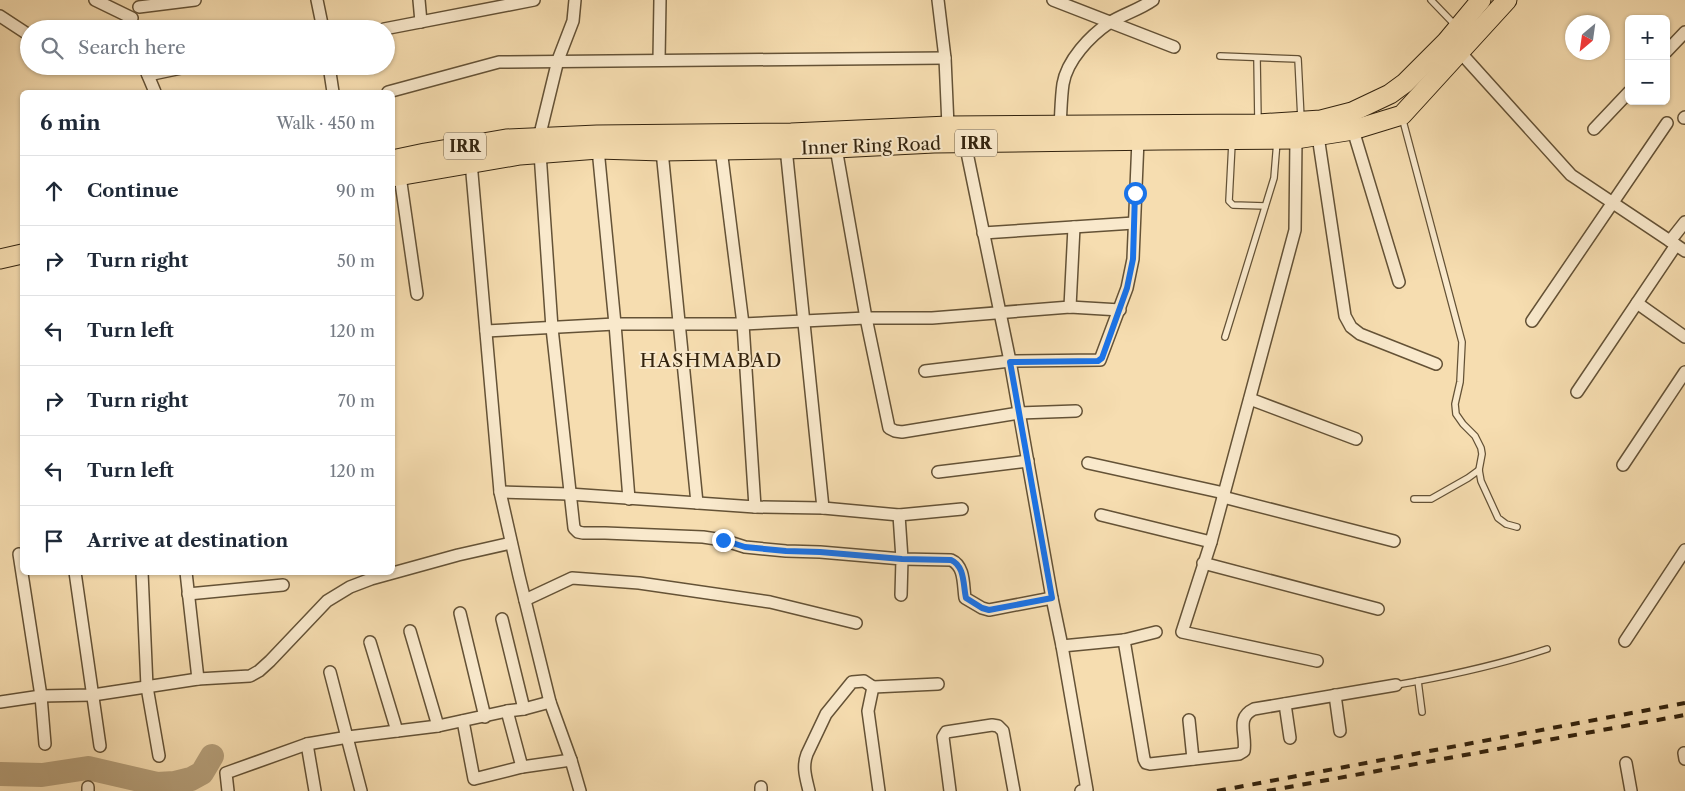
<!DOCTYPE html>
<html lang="en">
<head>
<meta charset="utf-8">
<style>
  body { margin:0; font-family:"Libre Caslon Text",serif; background:#f6f6f7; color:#1f2937 }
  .controls { position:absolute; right:15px; top:15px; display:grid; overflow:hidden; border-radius:8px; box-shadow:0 1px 4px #0004 }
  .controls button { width:45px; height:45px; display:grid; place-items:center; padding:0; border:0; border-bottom:1px solid #e0e1e3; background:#fff; color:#1f2937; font:25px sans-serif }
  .compass { position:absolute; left:1565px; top:15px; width:45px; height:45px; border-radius:50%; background:#fff; box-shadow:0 1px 4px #0004; rotate:209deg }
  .stop { position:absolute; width:15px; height:15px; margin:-11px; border:4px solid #1a73e8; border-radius:50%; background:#fff }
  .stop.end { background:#1a73e8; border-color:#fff; box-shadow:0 1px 5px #0008 }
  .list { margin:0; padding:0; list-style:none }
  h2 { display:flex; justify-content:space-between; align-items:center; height:65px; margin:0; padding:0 20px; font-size:21px }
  h2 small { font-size:16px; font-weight:400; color:#747a83 }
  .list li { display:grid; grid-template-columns:32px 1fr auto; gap:15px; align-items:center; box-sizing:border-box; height:70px; padding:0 20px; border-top:1px solid #e0e1e3 }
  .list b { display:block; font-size:19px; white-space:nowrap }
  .list em { font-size:16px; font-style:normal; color:#747a83 }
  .icon { flex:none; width:28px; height:28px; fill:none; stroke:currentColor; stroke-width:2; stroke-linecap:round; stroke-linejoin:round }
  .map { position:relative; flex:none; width:1685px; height:791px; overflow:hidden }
  .search { position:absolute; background:#fff; box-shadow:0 1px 4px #0004; left:20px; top:20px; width:375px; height:55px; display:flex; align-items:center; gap:12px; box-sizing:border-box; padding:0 18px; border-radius:28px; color:#747a83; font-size:19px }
  .panel { position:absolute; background:#fff; box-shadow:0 1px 4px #0004; left:20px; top:90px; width:375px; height:485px; border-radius:8px }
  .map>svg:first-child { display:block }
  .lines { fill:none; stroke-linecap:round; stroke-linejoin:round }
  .river { stroke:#b49e79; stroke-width:24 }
  .service-casing { stroke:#645236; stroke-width:8 }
  .minor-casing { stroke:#645236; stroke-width:14 }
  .trunk-casing { stroke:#33230e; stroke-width:21 }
  .service { stroke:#f9e9cc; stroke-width:5.5 }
  .minor { stroke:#f9e9cc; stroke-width:11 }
  .trunk { stroke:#f6ddb0; stroke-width:19 }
  .rail { stroke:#33230e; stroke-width:4; stroke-dasharray:9 9; stroke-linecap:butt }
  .route { stroke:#1a73e8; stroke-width:6 }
  .labels { text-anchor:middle; stroke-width:4; stroke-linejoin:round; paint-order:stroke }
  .shield { fill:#f9e9cc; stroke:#6e5e47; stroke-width:1 }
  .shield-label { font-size:16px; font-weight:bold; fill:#33230e }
  .street-label { font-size:18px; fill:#33230e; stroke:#f9e9cc }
  .neighbourhood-label { font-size:19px; letter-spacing:1px; fill:#33230e; stroke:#f9e9cc }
</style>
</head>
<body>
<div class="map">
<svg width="1685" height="791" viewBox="0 0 1685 791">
  <rect width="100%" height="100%" fill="#f6ddb0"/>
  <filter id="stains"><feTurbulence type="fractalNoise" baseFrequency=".004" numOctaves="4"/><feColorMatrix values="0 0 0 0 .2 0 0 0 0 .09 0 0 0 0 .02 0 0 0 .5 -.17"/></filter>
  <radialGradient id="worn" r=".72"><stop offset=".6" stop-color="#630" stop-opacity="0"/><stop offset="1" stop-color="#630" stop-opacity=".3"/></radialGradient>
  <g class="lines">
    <polyline class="river" points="0,774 42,775 88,768 157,784 175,783 191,779 202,773 212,756"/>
    <g class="service-casing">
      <g id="service">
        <polyline points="1431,0 1456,26"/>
        <polyline points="1220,56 1298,59 1301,119"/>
        <polyline points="1257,58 1258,122"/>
        <polyline points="1402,117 1462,342 1460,382 1455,404 1456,414 1463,424 1475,436 1481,448 1482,454 1479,470 1481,481 1498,518 1506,524 1517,527"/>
        <polyline points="1232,143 1229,201 1233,205 1265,206"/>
        <polyline points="1225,337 1274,178 1277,141"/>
        <polyline points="1414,499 1431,499 1468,478 1479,470"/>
        <polyline points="1418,681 1422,712"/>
        <path d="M1396,685C1448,676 1498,665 1547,649"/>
      </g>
    </g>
    <g class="minor-casing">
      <g id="minor">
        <polyline points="95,0 132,18"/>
        <polyline points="317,0 323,29"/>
        <polyline points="419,0 421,22"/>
        <polyline points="938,0 945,58 948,126"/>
        <polyline points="1053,0 1174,47"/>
        <polyline points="139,7 195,0"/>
        <polyline points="0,16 29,35"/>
        <polyline points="384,29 534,0"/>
        <polyline points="1460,52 1571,175 1685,251"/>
        <polyline points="1666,52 1685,32"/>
        <polyline points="659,60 660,0"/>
        <polyline points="144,66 155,92"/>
        <polyline points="329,66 333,92"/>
        <polyline points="148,75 191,66"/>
        <polyline points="388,92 499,62 945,58"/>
        <polyline points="1684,118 1685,117"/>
        <path d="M1060,126C1061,112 1061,98 1063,84C1067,60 1090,36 1109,23C1123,14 1139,10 1153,0"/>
        <polyline points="1594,129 1629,92"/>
        <polyline points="1353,130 1399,282"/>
        <polyline points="1318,136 1345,316 1351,327 1360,334 1436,364"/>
        <polyline points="539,138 558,60 573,21 575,0"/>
        <polyline points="964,138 1010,361 1052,598 1062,646 1087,790 1081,791"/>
        <polyline points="1296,139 1295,230 1211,542 1182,632 1317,661"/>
        <polyline points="786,148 823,508"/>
        <polyline points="836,148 866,318 889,428 895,431 902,432 1019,413 1076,411"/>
        <polyline points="598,149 615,324 629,499"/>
        <polyline points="721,149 743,324 755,507"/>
        <polyline points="662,151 697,503"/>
        <polyline points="540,153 552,328 574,528 578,532 583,533 605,533 703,537 723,540 745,547 786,551 820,552 902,559 901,595"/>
        <polyline points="471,162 500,492 519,576 550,702 571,760 580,791"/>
        <polyline points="400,176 417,294"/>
        <polyline points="983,233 1134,223"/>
        <polyline points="1670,241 1685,222"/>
        <polyline points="1637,303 1685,337"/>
        <polyline points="1070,307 1074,227"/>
        <polyline points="1532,321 1667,123"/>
        <polyline points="486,331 615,324 743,324 866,318 932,318 1070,307 1120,310"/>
        <polyline points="925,371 1010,361 1100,360 1127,288 1133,259 1138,140"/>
        <polyline points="1577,392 1676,245"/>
        <polyline points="1250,399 1356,439"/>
        <polyline points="1088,463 1224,493"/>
        <polyline points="1623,465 1685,372"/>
        <polyline points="938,472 1028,461"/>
        <polyline points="500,492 569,494 755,507 823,508 899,515"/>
        <polyline points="1223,497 1394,541"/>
        <path d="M962,509L899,515L902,559L951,560C965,566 963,585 965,598L982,608L989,610L1052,598"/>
        <polyline points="1101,515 1211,542"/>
        <polyline points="19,554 41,696 45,744"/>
        <polyline points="1203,563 1378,609"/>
        <polyline points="75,572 100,746"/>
        <polyline points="142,572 147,687 159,756"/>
        <polyline points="186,572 198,679"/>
        <polyline points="188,594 283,585"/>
        <polyline points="525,600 572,578 639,583 770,602 856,623"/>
        <polyline points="460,613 485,717"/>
        <polyline points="502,619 524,709"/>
        <polyline points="410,631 438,726"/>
        <path d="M1124,640L1144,759L1146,763L1150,764L1239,754L1244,751C1247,734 1235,718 1254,709L1396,685"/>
        <polyline points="1625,641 1685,550"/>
        <polyline points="370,642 397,731"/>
        <polyline points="1062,646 1124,640 1156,632"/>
        <polyline points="330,672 361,791"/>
        <polyline points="873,687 868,711 879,791"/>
        <polyline points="1335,695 1340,731"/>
        <polyline points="0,702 41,696 93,695 198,679 250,676 259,671 270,661 327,601 350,587 371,579 458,555 511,543"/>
        <polyline points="1285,704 1290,738"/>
        <polyline points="507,711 522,767"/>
        <polyline points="1189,720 1193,759"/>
        <polyline points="463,721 474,779 522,767 571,760"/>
        <polyline points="307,744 315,791"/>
        <polyline points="1684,753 1685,759"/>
        <polyline points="1626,763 1631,791"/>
        <polyline points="88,787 88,791"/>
        <polyline points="761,787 761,791"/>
        <polyline points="228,791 226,773 307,744 348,737 438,726 507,711 524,709 550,702"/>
        <path d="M809,791C806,778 802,767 807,754L826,714L852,682L864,681L873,687L938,684"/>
        <polyline points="950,791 943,737 946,732 992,725 998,726 1003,731 1014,791"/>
      </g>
    </g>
    <g class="trunk-casing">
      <g id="trunk">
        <polyline points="392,160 425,153 506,139 597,135 791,133 948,126 1258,124 1321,120 1352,112 1390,94 1405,83 1446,42 1481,0"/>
        <polyline points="392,177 520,155 598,149 662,151 836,148 934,143 1161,140 1296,139 1353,130 1402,115 1507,0"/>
        <polyline points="0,259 22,254"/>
      </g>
    </g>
    <use href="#service" class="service"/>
    <use href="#minor" class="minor"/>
    <use href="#trunk" class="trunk"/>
    <g class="rail">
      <polyline points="1217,791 1685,703"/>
      <polyline points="1267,791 1685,715"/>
    </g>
  </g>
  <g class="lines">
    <path class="route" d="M723,540L745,547L786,551L820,552L902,559L951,560C965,566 963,585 966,598L982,608L989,610L1052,598L1010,362L1098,361L1102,358L1127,288L1133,259L1135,193"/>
  </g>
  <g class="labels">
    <g class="shield">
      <rect x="955" y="129.5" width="42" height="27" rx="4"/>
      <rect x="444" y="132.5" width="42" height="27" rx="4"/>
    </g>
    <g class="shield-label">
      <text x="976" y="149">IRR</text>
      <text x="465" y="152">IRR</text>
    </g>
    <g class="street-label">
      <text transform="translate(871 146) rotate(-2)" y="6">Inner Ring Road</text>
    </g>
    <g class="neighbourhood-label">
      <text x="711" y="367">HASHMABAD</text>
    </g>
  </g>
  <rect width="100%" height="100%" filter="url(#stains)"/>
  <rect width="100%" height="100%" fill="url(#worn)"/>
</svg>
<div class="controls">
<button>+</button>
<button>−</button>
</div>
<svg class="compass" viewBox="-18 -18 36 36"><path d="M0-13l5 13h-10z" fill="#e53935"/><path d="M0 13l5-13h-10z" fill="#747a83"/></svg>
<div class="stop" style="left:1135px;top:193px"></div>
<div class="stop end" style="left:723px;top:540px"></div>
<div class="search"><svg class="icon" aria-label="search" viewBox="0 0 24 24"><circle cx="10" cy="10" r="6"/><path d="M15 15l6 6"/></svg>Search here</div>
<section class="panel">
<h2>6 min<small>Walk · 450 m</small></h2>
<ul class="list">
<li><svg class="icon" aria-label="ahead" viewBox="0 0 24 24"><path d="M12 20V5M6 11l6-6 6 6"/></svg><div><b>Continue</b></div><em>90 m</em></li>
<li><svg class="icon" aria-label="right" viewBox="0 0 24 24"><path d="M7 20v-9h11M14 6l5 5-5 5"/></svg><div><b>Turn right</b></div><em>50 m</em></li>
<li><svg class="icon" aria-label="left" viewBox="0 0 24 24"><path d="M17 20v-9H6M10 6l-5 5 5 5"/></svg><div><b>Turn left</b></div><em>120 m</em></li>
<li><svg class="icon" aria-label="right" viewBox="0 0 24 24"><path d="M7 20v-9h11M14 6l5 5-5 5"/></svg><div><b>Turn right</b></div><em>70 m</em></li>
<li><svg class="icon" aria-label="left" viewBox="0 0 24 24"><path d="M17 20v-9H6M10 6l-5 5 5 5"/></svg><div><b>Turn left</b></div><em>120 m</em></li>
<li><svg class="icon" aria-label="arrive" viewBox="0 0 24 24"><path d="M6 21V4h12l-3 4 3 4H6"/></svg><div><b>Arrive at destination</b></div></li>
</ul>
</section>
</div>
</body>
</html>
